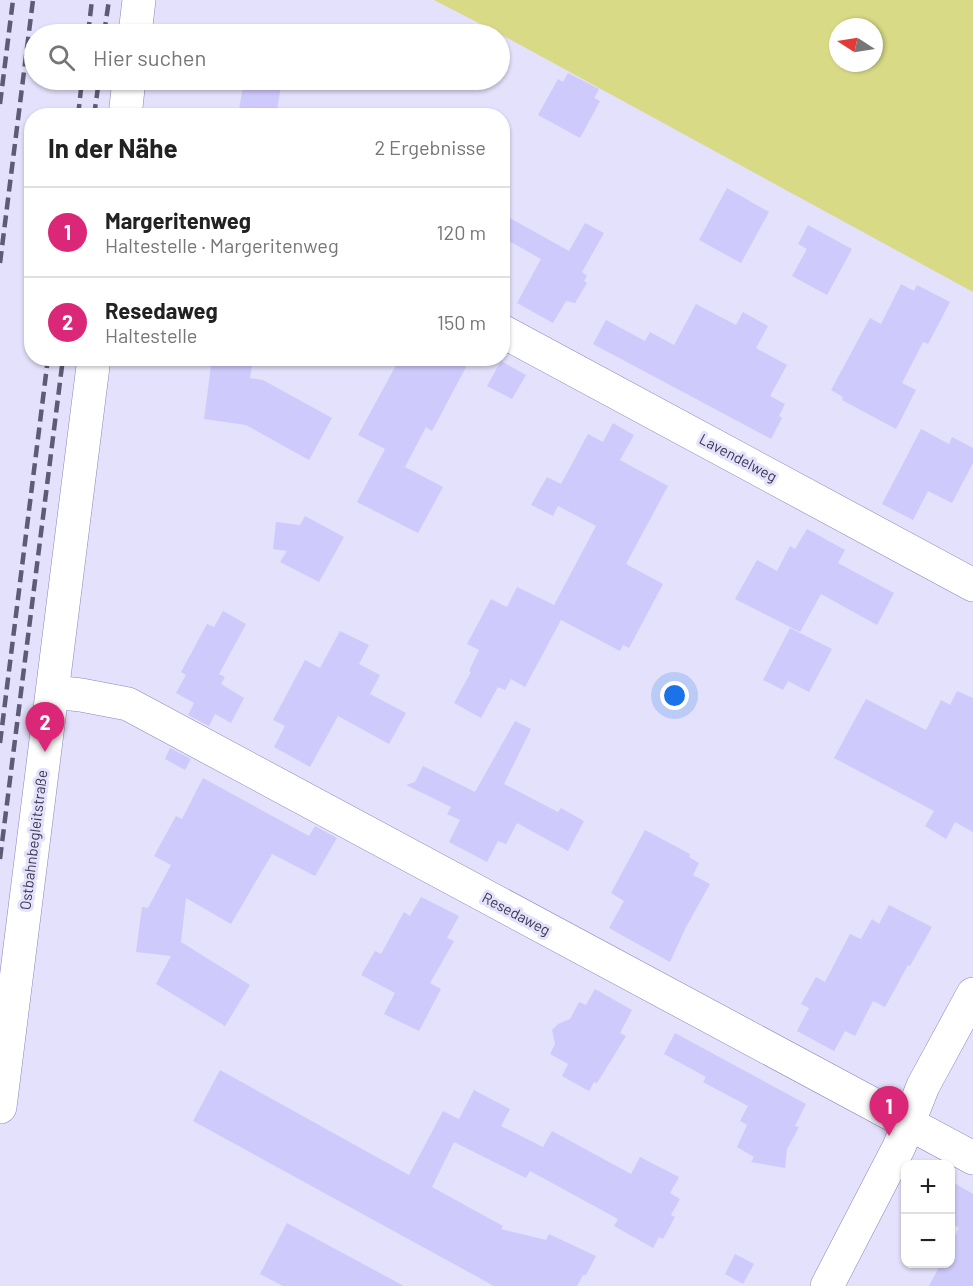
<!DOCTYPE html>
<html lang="de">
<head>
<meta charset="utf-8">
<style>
  body { margin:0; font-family:Barlow,sans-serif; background:#f2f2f2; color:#222 }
  .controls { position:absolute; right:18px; bottom:18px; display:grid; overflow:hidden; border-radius:12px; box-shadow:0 2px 4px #0004 }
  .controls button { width:54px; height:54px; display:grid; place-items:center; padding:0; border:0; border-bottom:2px solid #e0e0e0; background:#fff; color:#222; font:30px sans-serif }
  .compass { position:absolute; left:829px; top:18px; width:54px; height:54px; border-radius:50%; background:#fff; box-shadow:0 2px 4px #0004; rotate:282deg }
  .you { position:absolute; left:675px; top:696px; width:21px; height:21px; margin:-15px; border:4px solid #fff; border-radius:50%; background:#1a73e8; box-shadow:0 0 0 9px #1a73e833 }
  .badge { display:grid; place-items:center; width:39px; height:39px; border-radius:50%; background:#db2777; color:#fff; font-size:20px; font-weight:700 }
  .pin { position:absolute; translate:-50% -50px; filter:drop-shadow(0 2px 3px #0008) }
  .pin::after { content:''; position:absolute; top:32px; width:21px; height:18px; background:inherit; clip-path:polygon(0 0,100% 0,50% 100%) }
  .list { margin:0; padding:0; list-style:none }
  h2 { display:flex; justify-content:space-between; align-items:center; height:78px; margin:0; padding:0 24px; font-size:26px }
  h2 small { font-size:20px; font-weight:400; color:#767676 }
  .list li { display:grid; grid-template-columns:39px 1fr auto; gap:18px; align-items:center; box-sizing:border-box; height:90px; padding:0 24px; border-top:2px solid #e0e0e0 }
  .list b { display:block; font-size:22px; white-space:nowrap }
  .list p { margin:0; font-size:20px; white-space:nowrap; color:#767676 }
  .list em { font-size:20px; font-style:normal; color:#767676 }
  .icon { flex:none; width:33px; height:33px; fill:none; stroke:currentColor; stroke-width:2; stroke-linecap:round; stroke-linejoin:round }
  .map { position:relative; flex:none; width:973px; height:1286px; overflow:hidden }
  .search { position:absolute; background:#fff; box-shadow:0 2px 4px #0004; left:24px; top:24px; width:486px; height:66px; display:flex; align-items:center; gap:15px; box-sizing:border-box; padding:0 21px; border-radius:33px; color:#767676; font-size:22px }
  .panel { position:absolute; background:#fff; box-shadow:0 2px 4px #0004; left:24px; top:108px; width:486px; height:258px; border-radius:24px }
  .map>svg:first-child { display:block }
  .green { fill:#d8da86; fill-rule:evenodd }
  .building { fill:#cfcafc }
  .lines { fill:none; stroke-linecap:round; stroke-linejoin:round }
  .minor-casing { stroke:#8b84be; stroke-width:34 }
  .minor { stroke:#fff; stroke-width:33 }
  .rail { stroke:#5e5b74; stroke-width:4.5; stroke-dasharray:12 6; stroke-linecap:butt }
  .labels { text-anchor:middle; stroke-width:6; stroke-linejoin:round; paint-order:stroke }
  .street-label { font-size:15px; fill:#3b3851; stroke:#e3e1fb }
</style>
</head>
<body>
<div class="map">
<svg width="973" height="1286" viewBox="0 0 973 1286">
  <rect width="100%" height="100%" fill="#e3e1fb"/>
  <path class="green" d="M434,0H973V292L500,34ZM838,27H874V63H838Z"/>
  <g class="building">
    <polygon points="568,73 599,89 594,98 600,101 580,138 538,115 558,79 563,82"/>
    <polygon points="244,80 282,80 276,116 238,116"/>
    <polygon points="727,188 769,212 741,263 699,240"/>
    <polygon points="508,217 569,251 585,223 604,233 582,272 587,276 584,281 587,283 575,303 566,301 553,323 517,303 541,259 502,237 502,227"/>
    <polygon points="808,225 852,249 827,295 792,276 807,249 798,244"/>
    <polygon points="901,284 914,291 917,285 950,302 928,344 923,342 902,383 916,390 896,429 842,400 843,397 831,390 870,318 881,324"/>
    <polygon points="696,304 736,325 743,312 768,326 756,348 787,365 770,396 785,404 779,416 782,418 771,439 593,344 606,320 645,341 650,332 674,345"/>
    <polygon points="212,358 253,358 250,378 263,380 332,418 309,460 246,425 204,419"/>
    <polygon points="400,358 449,358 466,367 432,431 426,427 405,467 443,487 418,533 357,502 385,449 358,435"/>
    <polygon points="501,361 526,375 512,399 487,386"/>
    <polygon points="613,423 634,435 620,460 668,486 626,564 663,584 629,648 623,645 620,651 561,620 525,687 511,679 505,690 498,687 481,718 454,703 471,672 469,671 479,650 467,644 491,599 507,607 517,587 554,605 596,526 558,506 553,516 531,505 547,477 561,484 588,434 603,442"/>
    <polygon points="921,429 949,444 952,437 973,448 973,463 952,503 928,491 913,520 882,504"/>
    <polygon points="305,516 344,537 319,582 280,562 287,551 273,549 276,522 300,525"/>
    <polygon points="807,529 845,550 838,563 894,593 877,625 821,594 800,632 735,599 757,560 777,571 790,546 795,549"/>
    <polygon points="223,611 246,624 219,674 225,677 221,684 244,698 231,723 215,714 209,726 188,715 194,703 176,693 186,675 181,672 207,624 214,627"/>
    <polygon points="790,628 832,649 809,692 788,681 783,690 763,680"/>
    <polygon points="340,631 369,645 359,664 380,675 370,694 406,713 389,744 338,716 310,767 274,747 285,726 273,720 305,660 320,668"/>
    <polygon points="957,691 973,698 973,832 955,822 946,839 925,826 934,811 834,758 866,699 926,730 941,700 950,705"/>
    <polygon points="515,721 531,729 504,784 558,812 561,808 584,821 568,851 517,823 506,844 498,841 487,862 449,842 460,820 447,814 451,807 406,785 415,782 423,766 475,792"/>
    <polygon points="170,748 191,759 185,770 165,759"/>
    <polygon points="203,778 309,836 315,826 337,838 315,876 272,854 231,924 186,898 181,942 250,985 225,1026 156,984 171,956 136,952 142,907 148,908 171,865 154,856 176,816 182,819"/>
    <polygon points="645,830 690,854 689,857 699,863 693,875 710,884 686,927 670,962 609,928 624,901 611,893"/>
    <polygon points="421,897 459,916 447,938 454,941 430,983 441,989 419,1031 384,1014 395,993 361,975 375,951 381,954 404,912 410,916"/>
    <polygon points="889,905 932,927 910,966 908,965 885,1007 873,1001 855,1036 845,1031 834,1051 797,1031 809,1008 801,1004 816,977 825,982 850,934 861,939 872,919 879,924"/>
    <polygon points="595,989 632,1010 620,1033 626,1036 597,1083 594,1082 589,1091 562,1076 568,1064 550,1054 555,1044 552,1030 558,1024 570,1019 579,1002 586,1005"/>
    <polygon points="675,1033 806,1104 795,1126 799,1127 787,1149 785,1168 751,1162 754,1157 737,1147 747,1125 740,1121 748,1106 703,1082 706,1077 664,1054"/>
    <polygon points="220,1070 409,1175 443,1111 459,1119 474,1090 510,1109 501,1126 543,1147 552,1131 631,1174 640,1157 679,1177 670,1193 680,1199 671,1215 675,1217 663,1239 659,1237 653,1248 614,1226 618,1219 530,1171 526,1178 454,1142 432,1187 503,1226 501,1229 546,1240 549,1234 596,1256 586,1275 583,1275 577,1286 494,1286 193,1121"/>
    <polygon points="951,1181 973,1194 973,1286 929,1286 941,1263 951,1263 951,1244 959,1228 951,1223"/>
    <polygon points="287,1223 404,1286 283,1286 260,1274"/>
    <polygon points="735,1254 754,1264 743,1284 725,1274"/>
  </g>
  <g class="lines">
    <g class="minor-casing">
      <g id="minor">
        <polyline points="135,34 139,0"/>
        <polyline points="125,116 129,80"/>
        <polyline points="502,331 973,585"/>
        <polyline points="53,692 81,695 128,704 973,1158"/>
        <polyline points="0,1107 94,358"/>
        <polyline points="827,1286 899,1147 923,1086 973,994"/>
      </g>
    </g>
    <use href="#minor" class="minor"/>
    <g class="rail">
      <polyline points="88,34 92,0"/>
      <polyline points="104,34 109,0"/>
      <polyline points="0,104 13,0"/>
      <polyline points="78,116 82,80"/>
      <polyline points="94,116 99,80"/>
      <polyline points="0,263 33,0"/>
      <polyline points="0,743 48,358"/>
      <polyline points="0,859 63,358"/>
    </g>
  </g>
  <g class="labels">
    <g class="street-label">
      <text transform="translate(738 458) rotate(28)" y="5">Lavendelweg</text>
      <text transform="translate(34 840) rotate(-83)" y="5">Ostbahnbegleitstraße</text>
      <text transform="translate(516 914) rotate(28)" y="5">Resedaweg</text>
    </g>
  </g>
</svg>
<div class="controls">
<button>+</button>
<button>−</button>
</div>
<svg class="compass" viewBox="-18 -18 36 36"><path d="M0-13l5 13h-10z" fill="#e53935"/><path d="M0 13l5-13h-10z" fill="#767676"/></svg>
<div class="you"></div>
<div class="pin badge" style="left:889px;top:1136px">1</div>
<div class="pin badge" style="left:45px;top:752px">2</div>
<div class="search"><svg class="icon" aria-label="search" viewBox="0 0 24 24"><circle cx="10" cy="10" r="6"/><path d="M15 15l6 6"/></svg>Hier suchen</div>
<section class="panel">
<h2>In der Nähe<small>2 Ergebnisse</small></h2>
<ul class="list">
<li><span class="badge">1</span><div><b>Margeritenweg</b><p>Haltestelle · Margeritenweg</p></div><em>120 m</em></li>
<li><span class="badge">2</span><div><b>Resedaweg</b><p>Haltestelle</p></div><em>150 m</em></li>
</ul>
</section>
</div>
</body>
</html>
